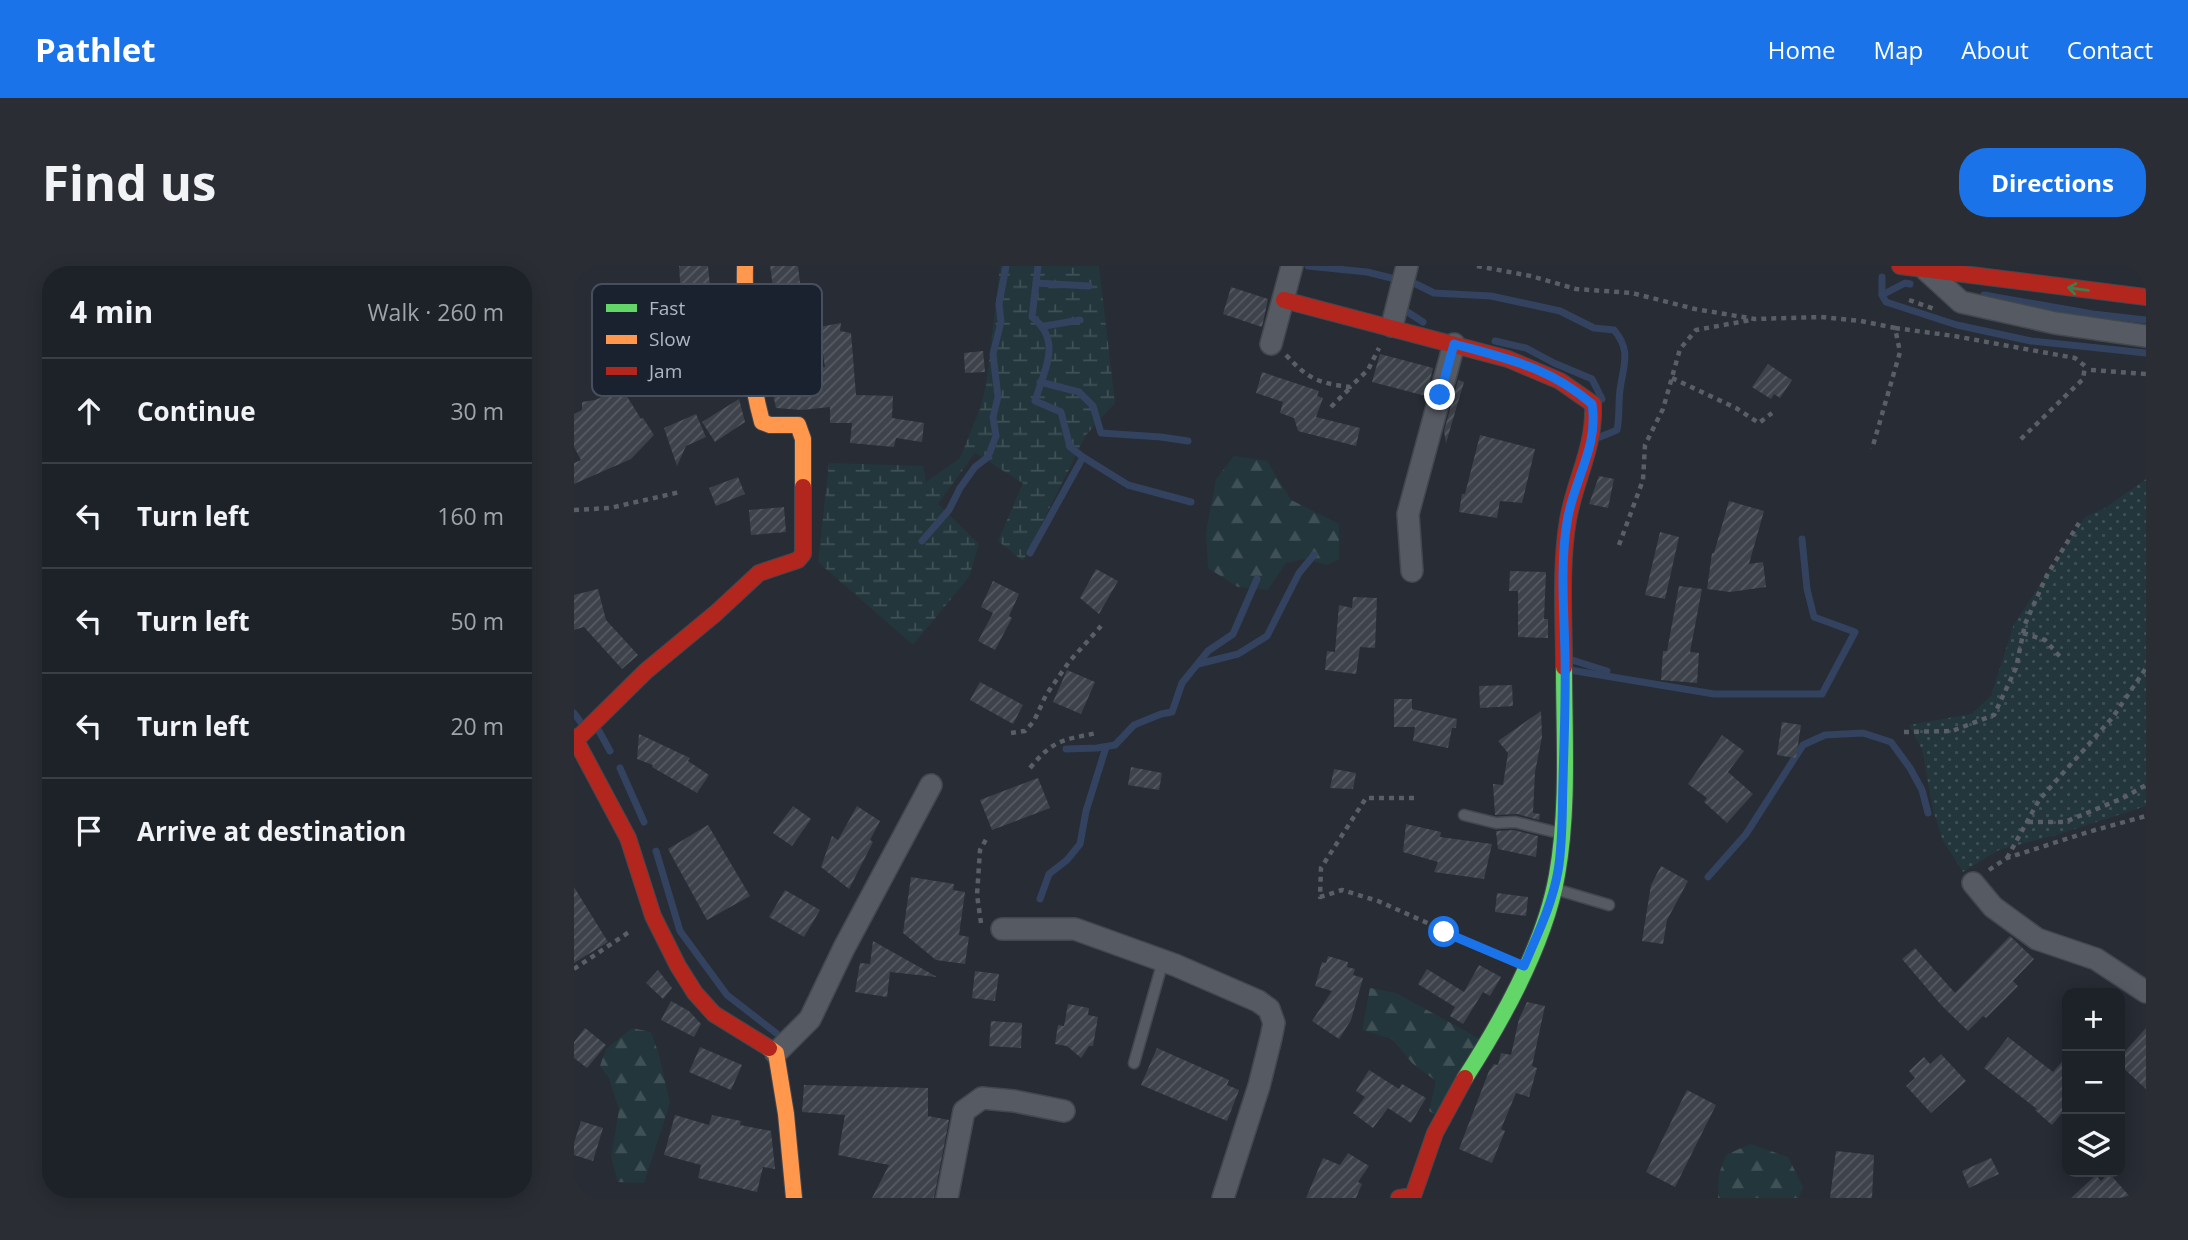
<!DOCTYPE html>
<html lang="en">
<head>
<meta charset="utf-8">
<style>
  body { margin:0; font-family:"Open Sans",sans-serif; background:#2a2e34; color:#f1f3f6 }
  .controls { position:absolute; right:21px; bottom:21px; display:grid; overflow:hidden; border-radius:14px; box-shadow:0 4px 18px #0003 }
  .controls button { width:63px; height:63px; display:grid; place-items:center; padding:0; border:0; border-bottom:2px solid #3b3e45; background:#1d2128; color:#f1f3f6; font:35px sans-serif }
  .stop { position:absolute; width:21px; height:21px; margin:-16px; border:5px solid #1a73e8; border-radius:50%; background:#fff }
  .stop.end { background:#1a73e8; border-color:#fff; box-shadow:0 2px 7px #0008 }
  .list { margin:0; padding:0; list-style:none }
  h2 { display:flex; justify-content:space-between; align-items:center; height:91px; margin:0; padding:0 28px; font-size:30px }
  h2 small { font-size:23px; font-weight:400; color:#a0a3a8 }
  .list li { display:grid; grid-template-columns:46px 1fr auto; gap:21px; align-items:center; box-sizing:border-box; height:105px; padding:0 28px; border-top:2px solid #3b3e45 }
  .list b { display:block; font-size:26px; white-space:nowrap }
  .list em { font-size:23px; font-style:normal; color:#a0a3a8 }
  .icon { flex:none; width:38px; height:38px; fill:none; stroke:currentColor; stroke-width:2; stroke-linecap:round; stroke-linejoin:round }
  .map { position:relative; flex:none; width:1572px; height:932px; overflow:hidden; border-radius:28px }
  header { display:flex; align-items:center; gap:42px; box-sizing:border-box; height:98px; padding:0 35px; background:#1a73e8; color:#fff }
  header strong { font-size:33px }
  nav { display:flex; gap:38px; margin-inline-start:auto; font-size:24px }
  .intro { display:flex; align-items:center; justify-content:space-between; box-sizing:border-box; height:168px; padding:0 42px }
  h1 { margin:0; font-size:49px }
  .button { padding:18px 32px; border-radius:28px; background:#1a73e8; color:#fff; font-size:24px; font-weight:700 }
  main { display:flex; gap:42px; padding:0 42px }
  aside { flex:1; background:#1d2128; border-radius:28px; box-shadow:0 4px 18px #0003 }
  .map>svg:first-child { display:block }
  .grass { fill:url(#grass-dots) }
  .forest { fill:url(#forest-firs) }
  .wetland { fill:url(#wetland-marsh) }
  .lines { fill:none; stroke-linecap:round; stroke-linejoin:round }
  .stream { stroke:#32425f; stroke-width:7 }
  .building { fill:url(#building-hatch) }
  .lane-casing { stroke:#43474e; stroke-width:13 }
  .street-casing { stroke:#43474e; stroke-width:24 }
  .fast-casing { stroke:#43474e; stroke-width:18 }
  .slow-casing { stroke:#43474e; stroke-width:18 }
  .jam-casing { stroke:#43474e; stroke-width:18 }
  .path { stroke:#5a5e66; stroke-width:4.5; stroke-dasharray:5 5; stroke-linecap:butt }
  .lane { stroke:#565a63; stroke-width:10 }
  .street { stroke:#565a63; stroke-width:21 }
  .fast { stroke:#63d668; stroke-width:16 }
  .slow { stroke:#ff974d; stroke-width:16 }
  .jam { stroke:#b3261e; stroke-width:16 }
  .oneway { stroke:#3e7c4c }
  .route { stroke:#1a73e8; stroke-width:9 }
  .key { fill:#1a212f; stroke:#474e5d; stroke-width:2 }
  .key-label { font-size:19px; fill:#afb7c7 }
</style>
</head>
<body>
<header>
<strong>Pathlet</strong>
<nav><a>Home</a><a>Map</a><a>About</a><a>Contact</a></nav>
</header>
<div class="intro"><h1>Find us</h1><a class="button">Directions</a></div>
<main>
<aside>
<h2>4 min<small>Walk · 260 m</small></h2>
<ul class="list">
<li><svg class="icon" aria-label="ahead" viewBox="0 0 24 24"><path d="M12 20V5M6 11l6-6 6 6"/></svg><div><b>Continue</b></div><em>30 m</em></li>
<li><svg class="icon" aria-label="left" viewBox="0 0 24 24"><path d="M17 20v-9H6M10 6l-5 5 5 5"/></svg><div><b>Turn left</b></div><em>160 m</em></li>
<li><svg class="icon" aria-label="left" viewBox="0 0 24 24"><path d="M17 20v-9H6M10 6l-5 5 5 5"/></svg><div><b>Turn left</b></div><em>50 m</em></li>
<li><svg class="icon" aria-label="left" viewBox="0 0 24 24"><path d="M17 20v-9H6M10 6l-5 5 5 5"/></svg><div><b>Turn left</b></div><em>20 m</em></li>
<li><svg class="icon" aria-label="arrive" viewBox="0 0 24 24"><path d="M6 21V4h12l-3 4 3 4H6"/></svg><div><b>Arrive at destination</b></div></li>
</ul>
</aside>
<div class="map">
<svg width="1572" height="932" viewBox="0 0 1572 932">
  <defs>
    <pattern id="grass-dots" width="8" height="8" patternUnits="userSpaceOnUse" patternTransform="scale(1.75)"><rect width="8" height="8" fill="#23363b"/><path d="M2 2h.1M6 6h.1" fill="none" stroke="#405156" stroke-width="1.8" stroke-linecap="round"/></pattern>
    <pattern id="forest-firs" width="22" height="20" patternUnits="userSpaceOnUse" patternTransform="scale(1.75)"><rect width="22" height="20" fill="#23363b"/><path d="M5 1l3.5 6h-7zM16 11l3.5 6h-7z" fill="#405156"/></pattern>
    <pattern id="wetland-marsh" width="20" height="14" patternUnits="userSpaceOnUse" patternTransform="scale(1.75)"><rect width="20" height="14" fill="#23363b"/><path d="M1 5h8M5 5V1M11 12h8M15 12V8" fill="none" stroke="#405156"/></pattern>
    <pattern id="building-hatch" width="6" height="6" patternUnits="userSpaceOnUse" patternTransform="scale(1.75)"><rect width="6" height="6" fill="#3e424b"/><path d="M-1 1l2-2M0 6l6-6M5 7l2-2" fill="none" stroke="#575b63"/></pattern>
  </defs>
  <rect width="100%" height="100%" fill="#272c35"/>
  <polygon class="grass" points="1572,213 1572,540 1482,569 1425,584 1389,606 1369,575 1359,544 1348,483 1335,459 1397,448 1417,430 1440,358 1511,251 1531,242"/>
  <g class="forest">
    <polygon points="660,190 693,195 717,234 765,258 765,293 753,299 730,293 712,297 694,324 664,321 634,302 632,266 642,213"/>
    <polygon points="796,722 822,727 906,773 867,852 855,845 862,815 838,797 818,773 788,764"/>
    <polygon points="58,762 77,766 85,789 96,837 70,917 44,916 37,891 45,844 35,812 26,800 32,783"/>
    <polygon points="1176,878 1214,891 1229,921 1225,932 1144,932 1145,908 1152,889"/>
  </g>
  <polygon class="wetland" points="426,0 525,0 541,137 512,169 449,295 424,275 449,217 401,187 364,238 405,278 395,311 339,379 244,296 255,197 349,200 352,216 386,192 406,143 412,120"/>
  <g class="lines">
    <g class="stream">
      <path d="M464,0L458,51C489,75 470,104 461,135L487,146L496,181L509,191L554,219L617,236"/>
      <path d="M734,0L793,6L842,18L860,27L917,30L986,45L1020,62L1040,64C1058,85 1049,100 1046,124C1044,138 1046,150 1043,164L1026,171"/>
      <polyline points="1308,11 1308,29 1312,36 1383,59 1457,75 1572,87"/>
      <polyline points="462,17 515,20"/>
      <polyline points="1308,29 1331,17 1336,18"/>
      <polyline points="1410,29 1519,48 1572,54"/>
      <polyline points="832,45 849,56"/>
      <polyline points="471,60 506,54"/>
      <polyline points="921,75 952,82 980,97 1018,113 1028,133"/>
      <polyline points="466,116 505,126 519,140 527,167 587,171 614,175"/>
      <polyline points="348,275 375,244 386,222 401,201 414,191 422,170 419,151 424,131 419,88 427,56 425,38 432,0"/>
      <polyline points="456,287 509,191"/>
      <polyline points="998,394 1033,405"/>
      <polyline points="624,398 664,388 693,370 725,307 740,289"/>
      <polyline points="996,404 1140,428 1248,428 1281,366 1240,351 1233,323 1228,273"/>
      <polyline points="0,447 8,458"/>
      <polyline points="25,465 36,485"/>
      <polyline points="492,483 523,482 541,479 560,459 587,448 598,446 608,417 634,385 659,368 683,313"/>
      <polyline points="46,502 70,556"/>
      <polyline points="82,585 106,665 153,729 202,767"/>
      <polyline points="1134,611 1172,568 1229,479 1251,469 1289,467 1317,476 1336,502 1348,524 1354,547"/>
      <polyline points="466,633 475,608 493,594 506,578 512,545 532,481"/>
    </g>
  </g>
  <g class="building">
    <polygon points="105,0 134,0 138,39 108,42"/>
    <polygon points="196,0 224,0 228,34 241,33 243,49 204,56"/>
    <polygon points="657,21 694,33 688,61 649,48"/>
    <polygon points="200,49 205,120 243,115 242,102 251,101 245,61 267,57 266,65 277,67 282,129 319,130 318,152 350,157 348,176 322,172 320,181 276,177 278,157 256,157 256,141 228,144 202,142 192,96 188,51"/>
    <polygon points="409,85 411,106 391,107 390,87"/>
    <polygon points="806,88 859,102 852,130 798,116"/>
    <polygon points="1194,98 1218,114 1206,132 1200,128 1197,133 1178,121"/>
    <polygon points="688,106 745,125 743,130 749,132 742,151 786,162 782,180 724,165 720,152 706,147 709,136 682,127"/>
    <polygon points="884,114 890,116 872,177 870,165"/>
    <polygon points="49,124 67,153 69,152 80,169 57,193 0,218 0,197 7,194 0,181 0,148 8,144 8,136 21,134 35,128 37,131"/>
    <polygon points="165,133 171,156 141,176 128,156"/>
    <polygon points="122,148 132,171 112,180 103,200 90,162"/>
    <polygon points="906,169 961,183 948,237 926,235 923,252 885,246 888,228 891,228"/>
    <polygon points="1025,210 1040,213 1034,242 1015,238"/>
    <polygon points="164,211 171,228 142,240 135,222"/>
    <polygon points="1155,235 1190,245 1175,298 1189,296 1192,321 1156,326 1133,323 1138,287 1140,287"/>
    <polygon points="210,241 212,266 177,269 175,244"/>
    <polygon points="1086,266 1105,271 1091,333 1071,329"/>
    <polygon points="522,303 544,315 525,348 506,332"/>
    <polygon points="936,305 972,306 970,353 974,353 974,372 944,371 944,325 935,325"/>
    <polygon points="419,315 445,328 435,350 438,352 421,384 404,375 419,347 407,341"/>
    <polygon points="1105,320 1128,323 1116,386 1125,387 1123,417 1087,414 1089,385 1093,385"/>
    <polygon points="24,323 32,354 64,389 48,403 10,361 0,364 0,329"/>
    <polygon points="779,331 803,332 801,382 786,381 782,408 751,404 753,385 761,386 765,339 778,342"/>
    <polygon points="493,404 521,416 507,448 479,436"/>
    <polygon points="406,416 449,439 439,458 396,434"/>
    <polygon points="938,419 939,440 906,442 905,420"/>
    <polygon points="820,433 838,433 838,443 883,453 882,462 878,462 874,482 839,475 841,461 820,461"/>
    <polygon points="967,445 968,471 961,506 959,547 966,548 965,554 943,548 921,549 919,518 929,519 934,487 924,475"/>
    <polygon points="1208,456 1227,459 1222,492 1203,489"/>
    <polygon points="65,468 116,492 114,495 135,509 123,527 78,501 79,499 63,493"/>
    <polygon points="1148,469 1170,485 1154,506 1179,528 1153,557 1130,536 1133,532 1114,518"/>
    <polygon points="557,501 588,507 585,524 554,519"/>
    <polygon points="760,503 782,507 779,523 756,522"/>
    <polygon points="464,512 476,542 418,564 406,534"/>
    <polygon points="219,540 237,553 218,580 199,567"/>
    <polygon points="283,540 306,555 296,574 299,576 275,623 247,601 258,570 264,574"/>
    <polygon points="832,558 867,566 866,571 918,578 910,613 860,606 864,596 829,586"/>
    <polygon points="134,559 176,630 133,654 94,583"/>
    <polygon points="940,564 964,570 962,591 924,583 922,565"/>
    <polygon points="1087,600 1114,615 1093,654 1089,678 1068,675 1077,619"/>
    <polygon points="337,611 380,618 379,624 391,626 385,669 395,671 391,698 362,694 329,667"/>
    <polygon points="0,621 34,676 0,697"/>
    <polygon points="211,624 246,644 230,671 195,651"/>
    <polygon points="923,627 954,631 952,650 921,646"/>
    <polygon points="1436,670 1460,693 1439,715 1444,720 1412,752 1409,750 1394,765 1368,740 1328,693 1341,682 1381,727"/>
    <polygon points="299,675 363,711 316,706 313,731 281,726 286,697 296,698"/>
    <polygon points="754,690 774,696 773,701 781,703 779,709 789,712 777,754 765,773 738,755 758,725 741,720 748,696 752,697"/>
    <polygon points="905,699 927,711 916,730 909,726 889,758 876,750 881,741 844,718 853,703 890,726"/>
    <polygon points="84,704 98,722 89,733 72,717"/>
    <polygon points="401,705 425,708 421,735 398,732"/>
    <polygon points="97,735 115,745 127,758 120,771 87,754"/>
    <polygon points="953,736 971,740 958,800 963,802 955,831 942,827 927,863 931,865 918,897 885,883 915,805 920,798 924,799 927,787 937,789 945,753"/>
    <polygon points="494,738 515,742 514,749 524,751 519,780 515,780 507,792 493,780 481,778 484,759 490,760"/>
    <polygon points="417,755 448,757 447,782 415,780"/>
    <polygon points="11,762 32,779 13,802 0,792 0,776"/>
    <polygon points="1572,762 1572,823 1546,799 1546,791"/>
    <polygon points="1434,771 1479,806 1493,790 1493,841 1478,859 1461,844 1463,843 1410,802"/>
    <polygon points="126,781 168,799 157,824 115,806"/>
    <polygon points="583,782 655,814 653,819 665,824 653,855 567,819"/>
    <polygon points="1367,788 1392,815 1357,847 1332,820 1341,812 1335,805 1350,791 1356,798"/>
    <polygon points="795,804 825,823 828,818 852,832 837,857 814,842 799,862 779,847 791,831 782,825"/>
    <polygon points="230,819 354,822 354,850 375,854 360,932 298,932 315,899 264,889 271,849 228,846"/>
    <polygon points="1113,824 1142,839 1101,921 1072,906"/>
    <polygon points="101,849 135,859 138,849 167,855 166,859 197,865 201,903 189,901 183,926 124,912 127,899 90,889"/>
    <polygon points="7,855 29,862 19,895 0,889 0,877"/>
    <polygon points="1262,885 1300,889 1298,932 1256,932"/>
    <polygon points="774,887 795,900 784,916 788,918 782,932 732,932 749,892 766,899"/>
    <polygon points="1417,892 1425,908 1395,922 1388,905"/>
    <polygon points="1535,907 1557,932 1497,932 1522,909 1527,915"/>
  </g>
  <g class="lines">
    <g class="lane-casing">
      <g id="lane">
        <polyline points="890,549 922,557 941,556 985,567"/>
        <polyline points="981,623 1035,639"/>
        <polyline points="560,797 589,695"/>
      </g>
    </g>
    <g class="street-casing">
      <g id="street">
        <polyline points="1352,4 1387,36 1481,57 1572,70"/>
        <polyline points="818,60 833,0"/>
        <polyline points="697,78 718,0"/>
        <polyline points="838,305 834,248 880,78"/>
        <polyline points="1399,617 1419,641 1463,673 1522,693 1572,726"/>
        <polyline points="428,663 501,663 601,699 684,735 695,743 700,757 697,772 685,820 649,932"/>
        <polyline points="202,787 236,753 270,682 357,519"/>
        <polyline points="373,932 390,845 408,832 440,835 490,845"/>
      </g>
    </g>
    <g class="fast-casing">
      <path id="fast" d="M891,812C929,753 971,678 983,609C995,542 990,468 990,401"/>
    </g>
    <g class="slow-casing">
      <g id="slow">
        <path d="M171,0C170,53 174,104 188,156L196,159H224L229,173V221"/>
        <polyline points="195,782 202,787 212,848 220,932"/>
      </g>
    </g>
    <g class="jam-casing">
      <g id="jam">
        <polyline points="1326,0 1572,31"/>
        <path d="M710,34L934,93L986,115L1019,138C1021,182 1001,213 994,254C986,300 990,354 990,401"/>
        <polyline points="0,471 54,572 79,650 104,700 121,727 140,748 195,782"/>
        <polyline points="2,474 72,405 142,347 185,307 224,294 229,288 229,221"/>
        <polyline points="825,932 839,930 861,867 891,812"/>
      </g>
    </g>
    <g class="path">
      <polyline points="903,0 957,10 1002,23 1058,27 1121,43 1181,53 1247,51 1287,55 1321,62 1326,86 1298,183"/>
      <polyline points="1335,34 1363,44"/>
      <polyline points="1321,62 1380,70 1501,92 1511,100 1509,113 1446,174"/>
      <path d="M712,89C734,113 744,117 776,121L794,104L805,82"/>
      <polyline points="1517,104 1572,108"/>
      <polyline points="1098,112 1162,142 1185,157 1198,147"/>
      <polyline points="757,141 776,122"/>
      <polyline points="0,244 36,242 106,226"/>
      <polyline points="1045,279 1069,214 1071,179 1089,143 1106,83 1122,64 1177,54"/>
      <polyline points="1449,367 1471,374 1489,394"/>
      <polyline points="1330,466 1378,465 1420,449 1442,402 1451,358 1473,309 1505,257"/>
      <polyline points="437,467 451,465 460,455 472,429 495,396 527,360"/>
      <path d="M456,502C479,474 488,474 523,467"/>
      <polyline points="840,532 792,532 747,602 746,631 768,624 804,635 930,691"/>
      <polyline points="1454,556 1491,556 1549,532 1572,519"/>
      <polyline points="1433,592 1465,534 1539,451 1572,402"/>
      <polyline points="1415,604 1433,592 1514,566 1572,550"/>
      <polyline points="407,657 403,629 406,584 414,570"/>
      <polyline points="0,703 58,664"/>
    </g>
    <use href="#lane" class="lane"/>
    <use href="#street" class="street"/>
    <use href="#fast" class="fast"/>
    <use href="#slow" class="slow"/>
    <use href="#jam" class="jam"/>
  </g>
  <defs><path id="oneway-shaft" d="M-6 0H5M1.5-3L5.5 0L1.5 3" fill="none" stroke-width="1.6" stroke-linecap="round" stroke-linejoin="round" transform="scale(1.75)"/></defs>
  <use class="oneway" href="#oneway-shaft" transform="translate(1504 23) rotate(-173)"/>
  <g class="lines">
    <path class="route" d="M866,129L880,78C934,93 975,101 1018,138C1025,182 999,214 993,256C986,299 990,345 991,388C992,431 990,473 989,515C988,545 989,576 984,605C978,639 963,669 950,700L870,666"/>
  </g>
  <rect x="18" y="18" width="230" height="112" rx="10" class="key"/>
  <rect x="32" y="38" width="31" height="8" fill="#63d668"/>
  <rect x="32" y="69" width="31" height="9" fill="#ff974d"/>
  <rect x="32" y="101" width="31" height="8" fill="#b3261e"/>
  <g class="key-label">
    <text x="75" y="49">Fast</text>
    <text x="75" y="80">Slow</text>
    <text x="75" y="112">Jam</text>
  </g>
</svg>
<div class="controls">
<button>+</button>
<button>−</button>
<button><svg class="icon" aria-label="layers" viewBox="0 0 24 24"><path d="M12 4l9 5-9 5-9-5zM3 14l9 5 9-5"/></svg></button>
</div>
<div class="stop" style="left:870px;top:666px"></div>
<div class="stop end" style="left:866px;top:129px"></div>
</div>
</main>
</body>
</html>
